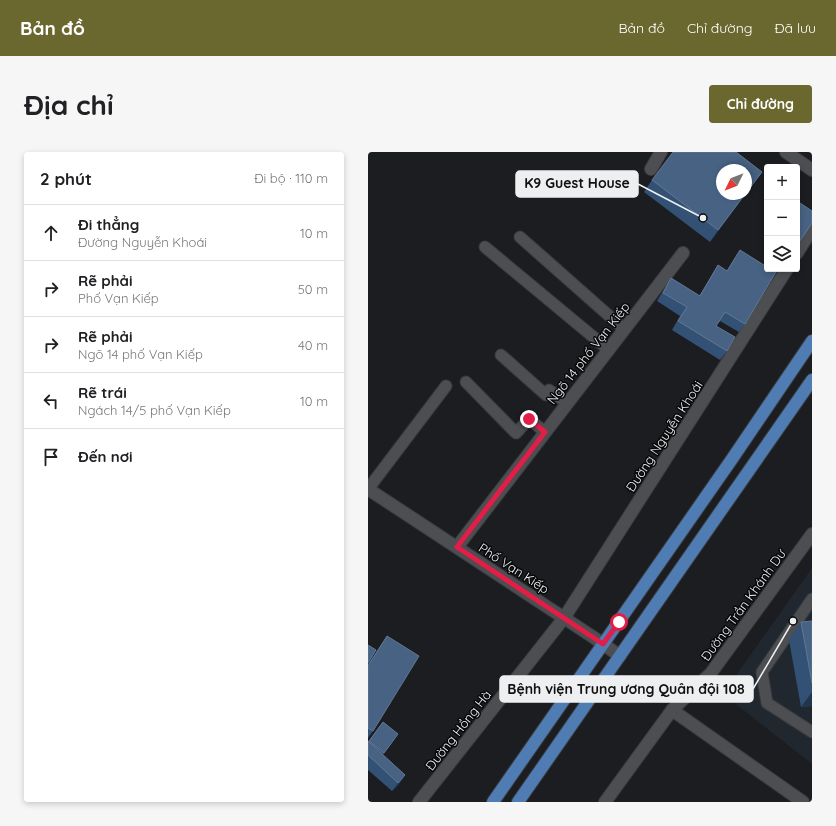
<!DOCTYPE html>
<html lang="vi">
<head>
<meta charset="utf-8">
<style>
  body { margin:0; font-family:Quicksand,sans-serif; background:#f6f6f6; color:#202124 }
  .controls { position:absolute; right:12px; top:12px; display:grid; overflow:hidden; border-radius:4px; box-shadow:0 2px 6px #0003 }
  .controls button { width:36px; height:36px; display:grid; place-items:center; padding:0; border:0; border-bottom:1px solid #e0e0e0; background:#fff; color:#202124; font:20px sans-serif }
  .compass { position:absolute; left:348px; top:12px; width:36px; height:36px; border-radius:50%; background:#fff; box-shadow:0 2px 6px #0003; rotate:227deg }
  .stop { position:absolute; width:12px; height:12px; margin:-9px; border:3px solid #e11d48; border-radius:50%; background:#fff }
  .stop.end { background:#e11d48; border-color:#fff; box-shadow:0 1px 4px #0008 }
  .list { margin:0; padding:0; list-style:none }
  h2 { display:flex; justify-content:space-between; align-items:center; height:52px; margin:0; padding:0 16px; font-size:17px }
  h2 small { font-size:13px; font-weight:400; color:#757577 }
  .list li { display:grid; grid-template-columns:26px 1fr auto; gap:12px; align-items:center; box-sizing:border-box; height:56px; padding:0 16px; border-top:1px solid #e0e0e0 }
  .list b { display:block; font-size:15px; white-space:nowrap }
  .list p { margin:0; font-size:13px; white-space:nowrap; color:#757577 }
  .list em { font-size:13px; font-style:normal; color:#757577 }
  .icon { flex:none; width:22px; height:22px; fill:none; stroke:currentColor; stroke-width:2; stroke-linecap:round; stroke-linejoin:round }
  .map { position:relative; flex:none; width:444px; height:650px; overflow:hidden; border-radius:4px }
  header { display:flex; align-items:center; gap:24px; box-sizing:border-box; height:56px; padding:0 20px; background:#6a672f; color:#fff }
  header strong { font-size:19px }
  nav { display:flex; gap:22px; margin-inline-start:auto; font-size:14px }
  .intro { display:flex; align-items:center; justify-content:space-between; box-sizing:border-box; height:96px; padding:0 24px }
  h1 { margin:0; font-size:28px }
  .button { padding:10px 18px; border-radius:4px; background:#6a672f; color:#fff; font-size:14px; font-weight:700 }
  main { display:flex; gap:24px; padding:0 24px }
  aside { flex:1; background:#fff; border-radius:4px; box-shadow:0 2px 6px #0003 }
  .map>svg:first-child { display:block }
  .built { fill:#21272f }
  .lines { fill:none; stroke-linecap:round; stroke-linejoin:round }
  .service-casing { stroke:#393b3d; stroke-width:13 }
  .minor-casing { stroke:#393b3d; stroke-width:14 }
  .tertiary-casing { stroke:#393b3d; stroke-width:14 }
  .secondary-casing { stroke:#393b3d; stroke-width:14 }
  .primary-casing { stroke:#393b3d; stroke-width:14 }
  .service { stroke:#4c4e52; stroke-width:11 }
  .minor { stroke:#4c4e52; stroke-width:12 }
  .tertiary { stroke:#4c4e52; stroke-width:12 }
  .secondary { stroke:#4c4e52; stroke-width:12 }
  .primary { stroke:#507cb4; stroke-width:12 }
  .wall { fill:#335175 }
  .shaded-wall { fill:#21354e }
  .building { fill:#476283; stroke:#617894 }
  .route { stroke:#e11d48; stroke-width:5 }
  .labels { text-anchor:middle; stroke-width:3; stroke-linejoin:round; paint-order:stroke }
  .street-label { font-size:13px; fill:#eeeff1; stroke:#070809 }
  .leader { fill:none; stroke:#eeeff1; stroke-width:1.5 }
  .callout-dot { fill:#eeeff1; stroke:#070809; stroke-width:1.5 }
  .callout { fill:#eeeff1; stroke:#eeeff1; stroke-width:1.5 }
  .callout-label { font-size:14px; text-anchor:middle; font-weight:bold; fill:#111 }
</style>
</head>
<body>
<header>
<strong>Bản đồ</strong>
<nav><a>Bản đồ</a><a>Chỉ đường</a><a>Đã lưu</a></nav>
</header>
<div class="intro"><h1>Địa chỉ</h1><a class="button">Chỉ đường</a></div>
<main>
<aside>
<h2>2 phút<small>Đi bộ · 110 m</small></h2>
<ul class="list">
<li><svg class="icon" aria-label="ahead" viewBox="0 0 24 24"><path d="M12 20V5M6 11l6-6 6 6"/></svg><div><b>Đi thẳng</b><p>Đường Nguyễn Khoái</p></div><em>10 m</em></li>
<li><svg class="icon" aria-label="right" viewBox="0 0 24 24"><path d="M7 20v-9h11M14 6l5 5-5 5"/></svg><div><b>Rẽ phải</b><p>Phố Vạn Kiếp</p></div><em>50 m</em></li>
<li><svg class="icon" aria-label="right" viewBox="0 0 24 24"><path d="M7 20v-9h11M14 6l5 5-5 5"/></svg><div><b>Rẽ phải</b><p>Ngõ 14 phố Vạn Kiếp</p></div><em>40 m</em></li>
<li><svg class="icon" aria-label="left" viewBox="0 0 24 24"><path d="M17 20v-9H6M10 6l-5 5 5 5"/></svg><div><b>Rẽ trái</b><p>Ngách 14/5 phố Vạn Kiếp</p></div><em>10 m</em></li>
<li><svg class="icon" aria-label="arrive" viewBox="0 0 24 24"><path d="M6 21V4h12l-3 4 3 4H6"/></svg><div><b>Đến nơi</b></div></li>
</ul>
</aside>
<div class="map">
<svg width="444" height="650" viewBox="0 0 444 650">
  <rect width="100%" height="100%" fill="#1b1d20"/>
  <polygon class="built" points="444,416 444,612 369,553 369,522"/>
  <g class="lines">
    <g class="service-casing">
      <g id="service">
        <polyline points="152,85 256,177"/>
        <polyline points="117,95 241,198"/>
        <polyline points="133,203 178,243 181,238 199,251"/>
        <polyline points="98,230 148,281 161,267 177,280"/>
        <polyline points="0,337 78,234"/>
        <polyline points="444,447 394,520 399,551 444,580"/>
      </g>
    </g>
    <g class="minor-casing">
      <g id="minor">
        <polyline points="418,0 444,18"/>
        <polyline points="283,17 293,0"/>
        <polyline points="429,101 444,77"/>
        <polyline points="0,337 225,485 252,504"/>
        <polyline points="89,395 315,101"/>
        <polyline points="196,466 419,117"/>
      </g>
    </g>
    <g class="tertiary-casing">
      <polyline id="tertiary" points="51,650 196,466"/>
    </g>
    <g class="secondary-casing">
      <g id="secondary">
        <polyline points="304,558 435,650"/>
        <polyline points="237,650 304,558 343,521 444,382"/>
      </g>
    </g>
    <g class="primary-casing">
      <g id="primary">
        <polyline points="125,650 364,307 444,189"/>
        <polyline points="150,650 444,228"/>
      </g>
    </g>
    <use href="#service" class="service"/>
    <use href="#minor" class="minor"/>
    <use href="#tertiary" class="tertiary"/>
    <use href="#secondary" class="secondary"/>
    <use href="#primary" class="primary"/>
  </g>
  <g class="wall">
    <polygon points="394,20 342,90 276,40 284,28"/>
    <polygon points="372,98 377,172 371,180 352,169 348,174 359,199 352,208 304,178 312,164 289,149 303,126 331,144 350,113 359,119"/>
    <polygon points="444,469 444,554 433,555 421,488 433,470"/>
    <polygon points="19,484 5,579 0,586 0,512"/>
    <polygon points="15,570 30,582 15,603 37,623 31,632 24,639 0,618 0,589 1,590"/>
  </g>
  <g class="shaded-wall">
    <polygon points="377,42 378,42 342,90 350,78"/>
    <polygon points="444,540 444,554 433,555"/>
    <polygon points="37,623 31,632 24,639 30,631"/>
  </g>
  <g class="building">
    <polygon points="305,0 368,0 394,20 378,41 378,18 354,18 354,42 377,42 350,78 284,28"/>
    <polygon points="429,49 444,59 444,71 429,93"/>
    <polygon points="372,98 399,115 399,117 403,117 408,120 377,172 357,160 348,174 367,185 359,199 310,169 319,155 295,141 303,126 332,144 350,113 359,119"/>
    <polygon points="444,469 444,531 433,470"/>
    <polygon points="19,484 51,504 5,579 0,576 0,514"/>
    <polygon points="0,493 8,498 0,511"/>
    <polygon points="15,570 30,582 16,601 1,589"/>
    <polygon points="0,589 37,623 30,631 0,603"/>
  </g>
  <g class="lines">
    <polyline class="route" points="161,267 177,280 89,395 235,492 251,470"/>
  </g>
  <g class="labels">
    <g class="street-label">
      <text transform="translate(220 201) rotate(-52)" y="5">Ngõ 14 phố Vạn Kiếp</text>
      <text transform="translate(296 284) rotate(-57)" y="5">Đường Nguyễn Khoái</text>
      <text transform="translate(146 416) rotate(33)" y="5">Phố Vạn Kiếp</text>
      <text transform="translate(375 453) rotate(-54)" y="5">Đường Trần Khánh Dư</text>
      <text transform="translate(90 578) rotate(-52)" y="5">Đường Hồng Hà</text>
    </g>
  </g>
  <path class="leader" d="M335 66L270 32M425 469L385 537"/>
  <g class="callout-dot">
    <circle cx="335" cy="66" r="4"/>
    <circle cx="425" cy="469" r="4"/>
  </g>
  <g class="callout">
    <rect x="148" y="19" width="122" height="26" rx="4"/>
    <rect x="132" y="524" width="253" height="26" rx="4"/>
  </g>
  <g class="callout-label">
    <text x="209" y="36">K9 Guest House</text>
    <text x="258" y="542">Bệnh viện Trung ương Quân đội 108</text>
  </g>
</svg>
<div class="controls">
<button>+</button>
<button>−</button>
<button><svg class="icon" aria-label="layers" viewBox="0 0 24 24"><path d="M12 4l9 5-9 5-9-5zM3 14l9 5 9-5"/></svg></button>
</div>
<svg class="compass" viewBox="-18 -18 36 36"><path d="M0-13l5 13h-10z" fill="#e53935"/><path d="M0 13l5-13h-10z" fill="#757577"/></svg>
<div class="stop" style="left:251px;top:470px"></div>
<div class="stop end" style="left:161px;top:267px"></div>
</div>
</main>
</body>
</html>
